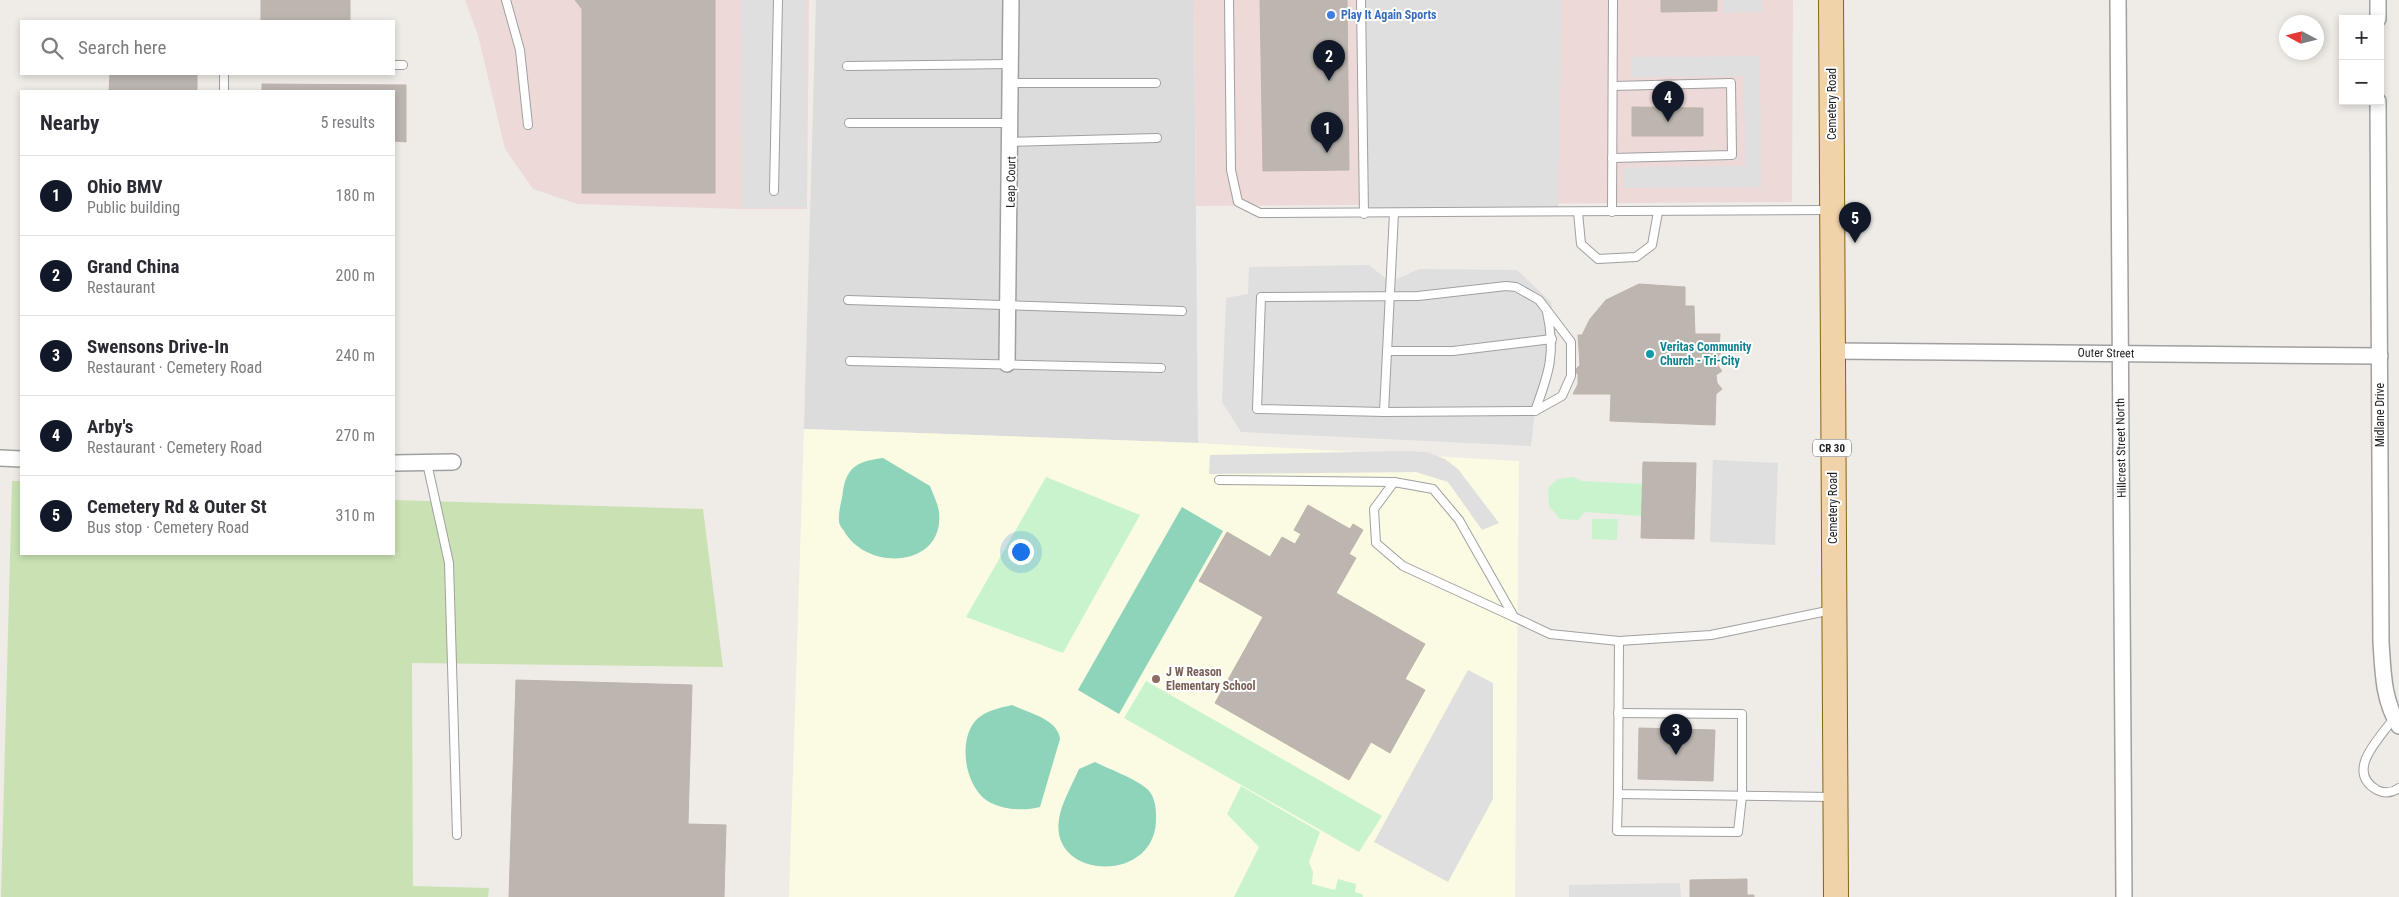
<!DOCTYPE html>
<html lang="en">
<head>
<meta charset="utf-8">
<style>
  body { margin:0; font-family:"Roboto Condensed",sans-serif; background:#f7f7f7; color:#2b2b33 }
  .controls { position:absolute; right:15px; top:15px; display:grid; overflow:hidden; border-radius:0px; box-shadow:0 2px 8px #0003 }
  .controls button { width:45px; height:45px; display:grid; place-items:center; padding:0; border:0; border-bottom:1px solid #e1e1e2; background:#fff; color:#2b2b33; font:25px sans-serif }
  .compass { position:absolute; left:2279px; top:15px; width:45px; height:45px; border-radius:50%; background:#fff; box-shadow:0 2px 8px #0003; rotate:277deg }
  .you { position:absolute; left:1020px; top:551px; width:18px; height:18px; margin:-12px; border:4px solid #fff; border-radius:50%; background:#1a73e8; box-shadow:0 0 0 8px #1a73e833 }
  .badge { display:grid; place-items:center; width:32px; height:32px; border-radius:50%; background:#111827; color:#fff; font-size:16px; font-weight:700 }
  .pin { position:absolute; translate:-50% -41px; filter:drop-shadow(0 1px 2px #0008) }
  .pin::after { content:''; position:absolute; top:26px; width:18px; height:15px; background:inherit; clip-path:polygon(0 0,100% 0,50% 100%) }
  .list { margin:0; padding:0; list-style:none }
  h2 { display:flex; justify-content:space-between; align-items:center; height:65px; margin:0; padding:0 20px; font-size:21px }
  h2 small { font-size:16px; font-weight:400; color:#7c7c81 }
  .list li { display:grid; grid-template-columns:32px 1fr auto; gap:15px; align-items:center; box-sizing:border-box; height:80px; padding:0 20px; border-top:1px solid #e1e1e2 }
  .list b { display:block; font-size:19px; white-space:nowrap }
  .list p { margin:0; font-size:16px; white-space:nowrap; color:#7c7c81 }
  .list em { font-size:16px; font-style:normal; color:#7c7c81 }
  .icon { flex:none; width:28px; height:28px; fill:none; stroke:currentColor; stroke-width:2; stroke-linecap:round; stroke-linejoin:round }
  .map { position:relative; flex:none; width:2399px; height:897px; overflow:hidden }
  .search { position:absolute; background:#fff; box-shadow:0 2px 8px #0003; left:20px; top:20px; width:375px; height:55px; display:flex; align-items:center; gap:12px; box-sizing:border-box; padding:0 18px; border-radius:0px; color:#7c7c81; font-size:19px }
  .panel { position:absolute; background:#fff; box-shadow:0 2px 8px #0003; left:20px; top:90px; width:375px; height:465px; border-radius:0px }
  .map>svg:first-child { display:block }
  .residential { fill:#dddcdc }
  .commercial { fill:#edd9d8 }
  .education { fill:#fbfbe3 }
  .grass { fill:#cae2b3 }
  .park { fill:#c9f3cd }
  .pitch { fill:#8ed4ba }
  .parking { fill:#dfdfdf }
  .building { fill:#bcb5b0; stroke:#beb4ab }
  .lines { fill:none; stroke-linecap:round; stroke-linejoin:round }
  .service-casing { stroke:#a0a0a0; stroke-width:10 }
  .minor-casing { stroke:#a0a0a0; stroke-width:18 }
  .primary-casing { stroke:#886212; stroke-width:26 }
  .service { stroke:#fff; stroke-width:8 }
  .minor { stroke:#fff; stroke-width:15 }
  .primary { stroke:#f1d3a9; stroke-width:24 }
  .shop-dot { fill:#3f7fe0; stroke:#fff; stroke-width:2 }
  .culture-dot { fill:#0f9aa8; stroke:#fff; stroke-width:2 }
  .education-dot { fill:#8d6e63; stroke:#fff; stroke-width:2 }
  .labels { text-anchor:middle; stroke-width:4; stroke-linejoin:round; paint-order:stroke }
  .shield { fill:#fff; stroke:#626262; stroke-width:1 }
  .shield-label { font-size:11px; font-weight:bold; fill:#1f1f1f }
  .shop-label { font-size:12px; font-weight:bold; fill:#366cbe; stroke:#fff; text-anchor:start }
  .street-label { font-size:12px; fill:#1f1f1f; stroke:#fff }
  .culture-label { font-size:12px; font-weight:bold; fill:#0d838f; stroke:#fff; text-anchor:start }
  .education-label { font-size:12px; font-weight:bold; fill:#785e54; stroke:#fff; text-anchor:start }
</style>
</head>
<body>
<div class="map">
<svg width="2399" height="897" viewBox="0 0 2399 897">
  <rect width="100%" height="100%" fill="#efece7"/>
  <polygon class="residential" points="816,0 1194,0 1198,443 804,429"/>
  <g class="commercial">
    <polygon points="465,0 809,0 807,209 741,209 577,204 533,189 505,149 478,35"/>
    <polygon points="1194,0 1793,0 1792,202 1196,206"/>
  </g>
  <polygon class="education" points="804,429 1198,443 1519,461 1515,897 789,897"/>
  <polygon class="grass" points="12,481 21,481 21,554 394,554 394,500 703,509 723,667 412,663 413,886 489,888 488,897 1,897"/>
  <g class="park">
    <polygon points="1046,477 1140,515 1063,653 966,617"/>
    <polygon points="1573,477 1582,481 1643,484 1642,516 1585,512 1578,520 1560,519 1549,506 1548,488 1558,479"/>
    <polygon points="1592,519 1618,519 1617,540 1592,539"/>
    <polygon points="1146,681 1382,816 1359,852 1124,718"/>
    <polygon points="1241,786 1320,832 1309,862 1313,872 1312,884 1335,890 1338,879 1356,884 1355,892 1362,894 1363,897 1234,897 1259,847 1227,814"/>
  </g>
  <g class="pitch">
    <path d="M883,458L930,486C933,494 938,504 939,512C945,568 867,572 844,531C842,528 839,525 839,521C838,512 842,500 843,491C847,465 860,461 883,458Z"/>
    <polygon points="1182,507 1223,531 1119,714 1078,690"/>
    <path d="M1012,705C1028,713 1058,719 1060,739L1040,807C1025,811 1005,810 991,803C965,790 957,741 976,720C985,711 999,708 1012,705Z"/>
    <path d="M1095,762C1111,770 1132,777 1146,788C1154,794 1156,806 1156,815C1160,885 1049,881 1059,819C1061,804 1073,783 1079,769Z"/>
  </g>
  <g class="parking">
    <polygon points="741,0 805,0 807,207 742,208"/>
    <polygon points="1361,0 1562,0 1558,213 1364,214"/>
    <polygon points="1724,0 1762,0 1762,12 1724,13"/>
    <polygon points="1760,56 1761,187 1624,188 1623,167 1745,166 1744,76 1632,77 1632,57"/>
    <polygon points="1369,265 1390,282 1419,269 1517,270 1551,302 1557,340 1548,390 1535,411 1531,446 1241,432 1222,402 1226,298 1248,294 1249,267"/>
    <polygon points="1404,451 1427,452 1445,459 1458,469 1499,523 1482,530 1448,482 1416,472 1209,474 1210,455"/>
    <polygon points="1713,460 1778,463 1775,545 1710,542"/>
    <polygon points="1468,670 1493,683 1493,799 1448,882 1374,842"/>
    <polygon points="1680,883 1681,897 1569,897 1569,885"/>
  </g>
  <g class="building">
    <rect x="261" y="0" width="89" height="21"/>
    <polygon points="575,0 715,0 715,193 582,193 582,9"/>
    <polygon points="1260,0 1347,0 1349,170 1263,171"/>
    <polygon points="1661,0 1717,0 1717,11 1661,12"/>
    <polygon points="110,74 197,74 197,91 109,91"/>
    <polygon points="262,84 406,85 406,142 394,141 394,91 262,91"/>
    <polygon points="1632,107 1703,108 1703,136 1632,136"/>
    <polygon points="1639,284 1685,287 1685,306 1694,306 1695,334 1720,334 1719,349 1722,352 1718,356 1718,366 1722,371 1716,375 1717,383 1722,389 1716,394 1715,425 1610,421 1611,394 1573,394 1578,384 1578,375 1575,370 1580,365 1578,335 1582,335 1590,319 1606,300"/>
    <polygon points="1643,462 1696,463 1694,539 1641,538"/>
    <polygon points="1308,505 1350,529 1353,524 1363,530 1349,554 1356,558 1336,593 1425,644 1405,679 1425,690 1390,753 1371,742 1349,780 1215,703 1263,617 1199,581 1227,532 1270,557 1282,537 1295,544 1301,534 1294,530"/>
    <polygon points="516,680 692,685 688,824 726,825 724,897 509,897"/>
    <polygon points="1639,728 1715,730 1713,781 1638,779"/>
    <polygon points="1747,879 1747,895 1754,895 1754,897 1690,897 1690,880"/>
  </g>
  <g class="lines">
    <g class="service-casing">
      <g id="service">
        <polyline points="506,0 520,50 528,125"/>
        <polyline points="1229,0 1231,170 1238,202 1260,213 1830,210"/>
        <polyline points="1361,0 1364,214"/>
        <polyline points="394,65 403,65"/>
        <polyline points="847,66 1011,64"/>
        <polyline points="224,74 224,91"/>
        <polyline points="1011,83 1156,83"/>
        <polyline points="849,123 1011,123"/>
        <polyline points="1011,142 1157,138"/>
        <polyline points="1612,158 1732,155 1731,83 1613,86"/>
        <polyline points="774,191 778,0"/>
        <polyline points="1578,212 1581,244 1598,259 1636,257 1652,245 1658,212"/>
        <polyline points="1612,212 1613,0"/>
        <polygon points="1506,286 1516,287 1539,300 1571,342 1571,376 1562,396 1535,411 1384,412 1257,409 1261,297 1418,296"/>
        <polyline points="848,300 1182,311"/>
        <polyline points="1387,351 1453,351 1552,339"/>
        <polyline points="850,361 1161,368"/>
        <path d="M1535,411C1549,373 1556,353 1547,312"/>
        <polyline points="1384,412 1394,213"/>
        <polyline points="427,463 449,563 457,835"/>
        <polyline points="1219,480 1394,482 1433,489 1459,520 1514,617 1550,634 1619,641 1711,635 1832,610"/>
        <polyline points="1394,482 1374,509 1376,543 1403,566 1514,617"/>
        <polyline points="1619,641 1618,794 1833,797"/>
        <path d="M2394,718C2380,738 2344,771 2377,790C2385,794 2392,793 2399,788"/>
        <polyline points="1618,794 1617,831 1738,832 1742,796 1742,714 1618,713"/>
      </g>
    </g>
    <g class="minor-casing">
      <g id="minor">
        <polyline points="2118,0 2124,897"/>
        <polyline points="2378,0 2378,19"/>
        <path d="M2378,101L2381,642C2383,672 2383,700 2399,726"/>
        <polyline points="1832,351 2380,356"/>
        <polyline points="1007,364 1011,0"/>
        <polyline points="0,458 21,459"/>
        <polyline points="394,463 453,462"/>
      </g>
    </g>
    <g class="primary-casing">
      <polyline id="primary" points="1831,0 1836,897"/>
    </g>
    <use href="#service" class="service"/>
    <use href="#minor" class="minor"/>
    <use href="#primary" class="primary"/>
  </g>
  <circle class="shop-dot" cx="1331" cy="15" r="5"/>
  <circle class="culture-dot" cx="1650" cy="354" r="5"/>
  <circle class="education-dot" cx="1156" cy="679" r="5"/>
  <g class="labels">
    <rect class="shield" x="1813" y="439.5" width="38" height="17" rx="4"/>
    <g class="shield-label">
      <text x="1832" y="452">CR 30</text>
    </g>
    <g class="shop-label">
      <text x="1341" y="19">Play It Again Sports</text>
    </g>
    <g class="street-label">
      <text transform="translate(1832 104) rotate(-90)" y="4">Cemetery Road</text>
      <text transform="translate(1011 182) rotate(-89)" y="4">Leap Court</text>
      <text transform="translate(2106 353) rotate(1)" y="4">Outer Street</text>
      <text transform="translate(2380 415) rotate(-90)" y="4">Midlane Drive</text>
      <text transform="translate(2121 448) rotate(-91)" y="4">Hillcrest Street North</text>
      <text transform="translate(1833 508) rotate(-90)" y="4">Cemetery Road</text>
    </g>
    <g class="culture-label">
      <text x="1660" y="351">Veritas Community<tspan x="1660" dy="14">Church - Tri-City</tspan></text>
    </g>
    <g class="education-label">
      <text x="1166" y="676">J W Reason<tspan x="1166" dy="14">Elementary School</tspan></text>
    </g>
  </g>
</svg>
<div class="controls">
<button>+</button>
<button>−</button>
</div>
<svg class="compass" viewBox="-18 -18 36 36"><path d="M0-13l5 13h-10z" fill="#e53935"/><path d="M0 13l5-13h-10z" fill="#7c7c81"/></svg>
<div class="you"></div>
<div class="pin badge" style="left:1327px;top:153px">1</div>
<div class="pin badge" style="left:1329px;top:81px">2</div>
<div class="pin badge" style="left:1676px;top:755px">3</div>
<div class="pin badge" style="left:1668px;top:122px">4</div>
<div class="pin badge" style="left:1855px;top:243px">5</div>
<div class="search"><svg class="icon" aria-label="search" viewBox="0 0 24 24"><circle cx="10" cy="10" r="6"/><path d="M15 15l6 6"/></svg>Search here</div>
<section class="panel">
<h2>Nearby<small>5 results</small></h2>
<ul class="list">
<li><span class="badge">1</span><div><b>Ohio BMV</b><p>Public building</p></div><em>180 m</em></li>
<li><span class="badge">2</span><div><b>Grand China</b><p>Restaurant</p></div><em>200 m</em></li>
<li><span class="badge">3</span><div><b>Swensons Drive-In</b><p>Restaurant · Cemetery Road</p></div><em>240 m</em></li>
<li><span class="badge">4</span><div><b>Arby's</b><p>Restaurant · Cemetery Road</p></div><em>270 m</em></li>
<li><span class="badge">5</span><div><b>Cemetery Rd &amp; Outer St</b><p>Bus stop · Cemetery Road</p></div><em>310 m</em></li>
</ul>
</section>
</div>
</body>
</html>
